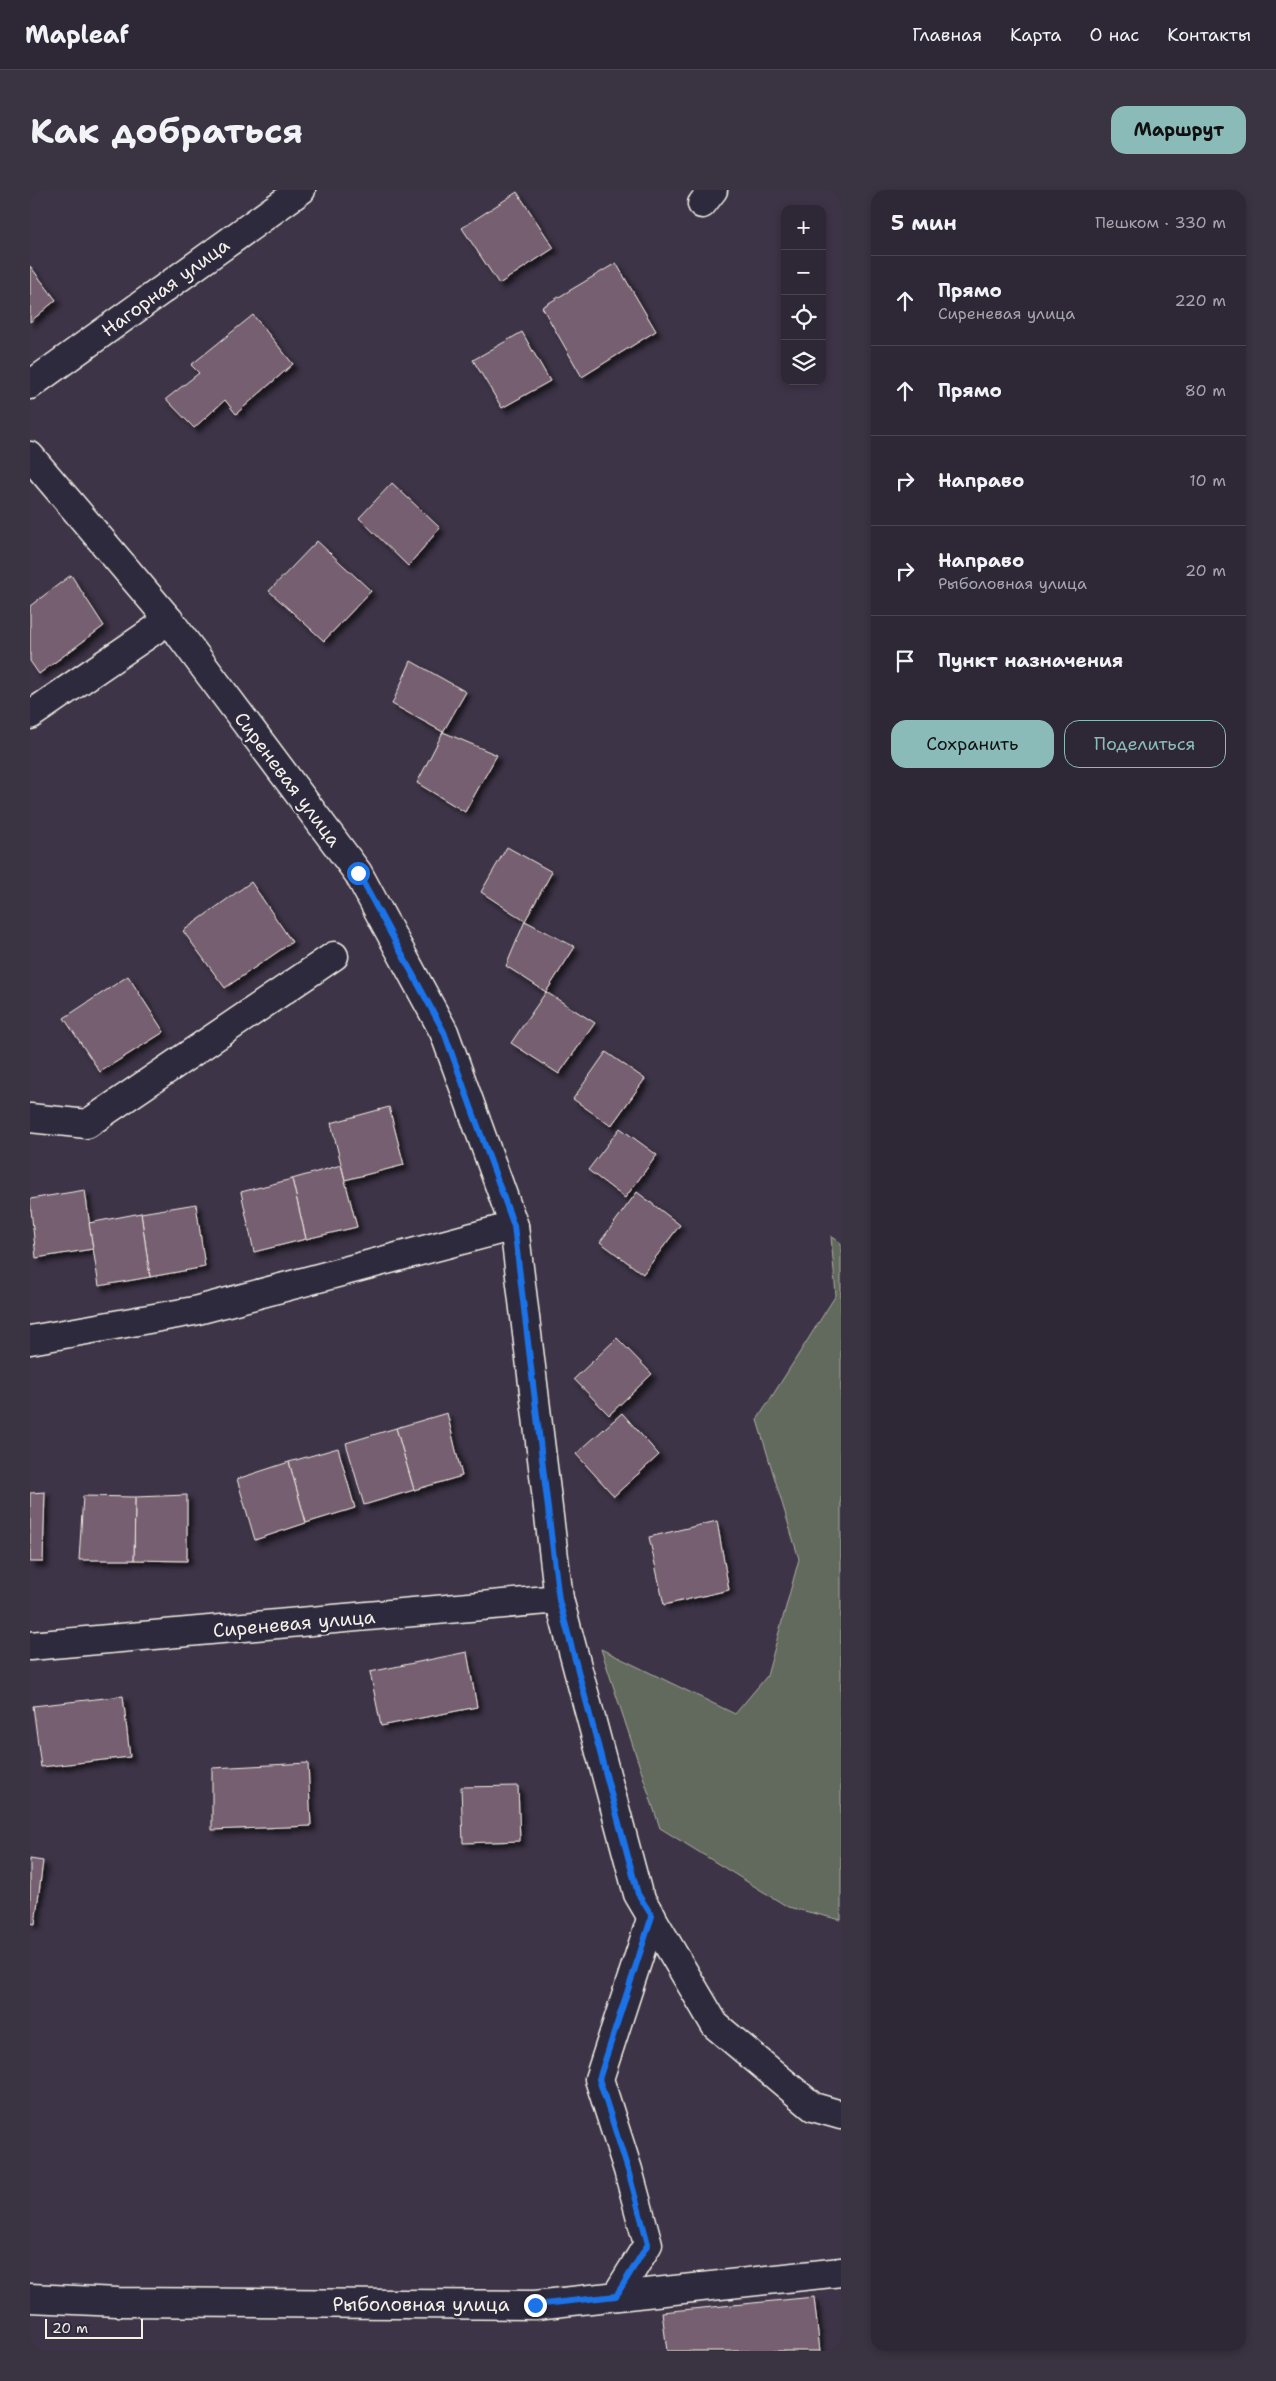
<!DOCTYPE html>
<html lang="ru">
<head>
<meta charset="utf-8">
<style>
  body { margin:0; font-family:"Shantell Sans",sans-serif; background:#3a3341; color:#f1f3f6 }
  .controls { position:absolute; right:15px; top:15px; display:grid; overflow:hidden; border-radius:10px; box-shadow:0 2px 8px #0003 }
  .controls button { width:45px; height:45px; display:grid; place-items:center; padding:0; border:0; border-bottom:1px solid #494450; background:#2e2735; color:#f1f3f6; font:25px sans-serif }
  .scale { position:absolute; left:15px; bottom:12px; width:98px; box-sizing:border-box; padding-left:5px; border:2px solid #f4f1e8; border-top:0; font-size:14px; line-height:18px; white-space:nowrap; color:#f4f1e8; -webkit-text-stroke:4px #2f2a3d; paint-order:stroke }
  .stop { position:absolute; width:15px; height:15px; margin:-11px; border:4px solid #1a73e8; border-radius:50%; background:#fff }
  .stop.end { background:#1a73e8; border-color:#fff; box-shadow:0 1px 5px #0008 }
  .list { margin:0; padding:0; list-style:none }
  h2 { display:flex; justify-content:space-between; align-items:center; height:65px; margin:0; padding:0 20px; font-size:21px }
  h2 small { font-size:16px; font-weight:400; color:#a7a5ad }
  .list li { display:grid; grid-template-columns:32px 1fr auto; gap:15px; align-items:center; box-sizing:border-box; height:90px; padding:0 20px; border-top:1px solid #494450 }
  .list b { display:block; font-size:19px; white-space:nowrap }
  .list p { margin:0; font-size:16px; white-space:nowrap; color:#a7a5ad }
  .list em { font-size:16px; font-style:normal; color:#a7a5ad }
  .actions { display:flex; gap:10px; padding:15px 20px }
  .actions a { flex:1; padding:11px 0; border:1px solid #8bbbb9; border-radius:15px; text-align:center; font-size:18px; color:#8bbbb9 }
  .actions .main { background:#8bbbb9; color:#111 }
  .icon { flex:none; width:28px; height:28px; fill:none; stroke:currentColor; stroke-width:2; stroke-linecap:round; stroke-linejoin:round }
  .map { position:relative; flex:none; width:811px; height:2161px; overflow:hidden; border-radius:15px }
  header { display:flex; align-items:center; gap:30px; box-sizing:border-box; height:70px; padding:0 25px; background:#2e2735; border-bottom:1px solid #494450 }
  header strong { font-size:24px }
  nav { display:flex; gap:28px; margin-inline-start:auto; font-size:18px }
  .intro { display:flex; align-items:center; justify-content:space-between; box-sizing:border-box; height:120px; padding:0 30px }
  h1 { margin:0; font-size:35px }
  .button { padding:12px 22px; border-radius:15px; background:#8bbbb9; color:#111; font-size:18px; font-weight:700 }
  main { display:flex; gap:30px; padding:0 30px }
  aside { flex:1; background:#2e2735; border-radius:15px; box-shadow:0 2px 8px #0003 }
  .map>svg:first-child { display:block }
  .green { fill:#626a5d; stroke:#abaea2 }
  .building { fill:#765e70; stroke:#f4f1e8; filter:url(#shadow) }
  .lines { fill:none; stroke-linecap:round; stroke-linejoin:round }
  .minor-casing { stroke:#f4f1e8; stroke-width:31 }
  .minor { stroke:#2f2a3d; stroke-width:28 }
  .route { stroke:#1a73e8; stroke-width:6 }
  .labels { text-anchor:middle; stroke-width:5; stroke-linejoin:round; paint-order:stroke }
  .street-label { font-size:19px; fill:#f4f1e8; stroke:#2f2a3d }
</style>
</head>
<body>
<header>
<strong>Mapleaf</strong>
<nav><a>Главная</a><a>Карта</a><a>О нас</a><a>Контакты</a></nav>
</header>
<div class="intro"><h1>Как добраться</h1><a class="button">Маршрут</a></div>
<main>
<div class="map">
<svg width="811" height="2161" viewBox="0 0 811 2161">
  <defs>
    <filter id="shadow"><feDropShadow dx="4.5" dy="4.5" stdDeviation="2.5" flood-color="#0009"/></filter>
  </defs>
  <rect width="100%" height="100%" fill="#3d3447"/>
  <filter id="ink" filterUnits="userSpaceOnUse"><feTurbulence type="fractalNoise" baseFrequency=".02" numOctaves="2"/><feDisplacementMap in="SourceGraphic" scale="10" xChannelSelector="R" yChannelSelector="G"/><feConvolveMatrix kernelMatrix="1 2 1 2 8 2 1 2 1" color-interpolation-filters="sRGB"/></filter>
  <g filter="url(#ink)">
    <polygon class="green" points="801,1046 811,1053 811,1730 758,1717 630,1638 571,1459 705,1524 737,1486 769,1369 727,1230 806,1105"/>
    <g class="building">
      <polygon points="487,2 524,58 469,94 432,38"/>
      <polygon points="586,73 626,141 552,187 512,117"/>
      <polygon points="0,76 26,110 0,132"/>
      <polygon points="223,125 263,174 206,224 195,210 164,238 136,209 169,183 161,175"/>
      <polygon points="492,142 520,191 472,218 443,170"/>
      <polygon points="362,293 410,338 378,376 329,328"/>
      <polygon points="287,351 341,401 294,451 239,401"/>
      <polygon points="41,385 74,436 9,484 0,471 0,416"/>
      <polygon points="381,471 436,502 413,542 362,514"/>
      <polygon points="413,542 467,565 435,622 387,593"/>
      <polygon points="477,657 522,682 495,731 451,702"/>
      <polygon points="221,692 262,752 195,798 153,741"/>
      <polygon points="495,731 545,757 516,802 476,776"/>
      <polygon points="98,786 134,842 70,882 34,828"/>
      <polygon points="516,802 565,833 529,884 481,853"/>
      <polygon points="576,862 615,889 581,936 543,909"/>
      <polygon points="359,917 374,975 315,990 301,933"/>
      <polygon points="590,938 627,965 595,1008 558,980"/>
      <polygon points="311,975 327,1037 276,1049 262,989"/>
      <polygon points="262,989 276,1049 224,1062 211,1002"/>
      <polygon points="55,1000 63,1059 6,1068 0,1009"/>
      <polygon points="607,1002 650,1035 613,1084 570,1052"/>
      <polygon points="166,1014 175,1077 120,1087 111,1023"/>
      <polygon points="111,1023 120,1087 69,1096 59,1033"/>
      <polygon points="587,1148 622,1184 579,1225 544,1189"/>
      <polygon points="417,1223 432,1286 384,1300 366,1238"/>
      <polygon points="592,1223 629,1265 584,1306 546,1264"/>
      <polygon points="366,1238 384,1300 334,1315 316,1253"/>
      <polygon points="308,1258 325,1318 276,1333 259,1272"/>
      <polygon points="259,1272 276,1333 225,1350 207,1289"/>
      <polygon points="15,1302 13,1372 0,1372 0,1303"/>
      <polygon points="157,1305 157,1371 104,1370 105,1307"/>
      <polygon points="53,1306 105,1307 104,1370 49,1370"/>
      <polygon points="687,1331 699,1400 634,1415 619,1347"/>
      <polygon points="437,1462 447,1517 351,1536 340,1482"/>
      <polygon points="93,1506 100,1567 11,1577 3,1516"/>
      <polygon points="278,1573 281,1636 182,1640 182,1578"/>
      <polygon points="488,1596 490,1651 433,1653 431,1597"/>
      <polygon points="0,1669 13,1671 5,1734 0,1733"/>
      <polygon points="784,2107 790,2161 637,2161 632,2122"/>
    </g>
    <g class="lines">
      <g class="minor-casing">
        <g id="minor">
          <polyline points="672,14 683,0"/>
          <polyline points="0,195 271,0"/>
          <polyline points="0,266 139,430 328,683 414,842 484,1036 529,1409 608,1704 685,1835 783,1917 811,1925"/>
          <polyline points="0,525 139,430"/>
          <polyline points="0,928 57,934 304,766"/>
          <polyline points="0,1150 164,1121 484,1036"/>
          <polyline points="0,1456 529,1409"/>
          <polyline points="586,2106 618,2054 598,1980 569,1889 622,1726"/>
          <polyline points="0,2108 88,2112 505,2115 811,2082"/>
        </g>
      </g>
      <use href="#minor" class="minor"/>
    </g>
  </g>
  <g class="lines" filter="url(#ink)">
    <polyline class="route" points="328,683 414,842 484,1036 529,1410 608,1704 622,1726 569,1889 598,1980 618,2054 586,2106 505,2115"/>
  </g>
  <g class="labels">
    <g class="street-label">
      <text transform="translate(135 97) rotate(-36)" y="7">Нагорная улица</text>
      <text transform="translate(258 589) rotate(53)" y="7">Сиреневая улица</text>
      <text transform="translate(264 1433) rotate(-5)" y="7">Сиреневая улица</text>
      <text x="391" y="2121">Рыболовная улица</text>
    </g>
  </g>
</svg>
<div class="controls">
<button>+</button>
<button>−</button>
<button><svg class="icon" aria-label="locate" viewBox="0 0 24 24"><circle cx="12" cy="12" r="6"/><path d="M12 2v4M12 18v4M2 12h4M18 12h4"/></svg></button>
<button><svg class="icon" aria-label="layers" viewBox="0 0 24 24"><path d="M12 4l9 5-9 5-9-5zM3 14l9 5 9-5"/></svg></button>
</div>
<div class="scale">20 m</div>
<div class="stop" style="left:328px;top:683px"></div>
<div class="stop end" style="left:505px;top:2115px"></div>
</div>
<aside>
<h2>5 мин<small>Пешком · 330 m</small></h2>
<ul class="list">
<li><svg class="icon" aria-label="ahead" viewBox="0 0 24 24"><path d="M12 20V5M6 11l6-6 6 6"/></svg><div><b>Прямо</b><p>Сиреневая улица</p></div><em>220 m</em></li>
<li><svg class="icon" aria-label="ahead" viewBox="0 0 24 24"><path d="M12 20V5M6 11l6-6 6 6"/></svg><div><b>Прямо</b></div><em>80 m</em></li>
<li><svg class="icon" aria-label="right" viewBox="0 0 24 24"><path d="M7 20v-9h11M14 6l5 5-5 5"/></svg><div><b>Направо</b></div><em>10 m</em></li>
<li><svg class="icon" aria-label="right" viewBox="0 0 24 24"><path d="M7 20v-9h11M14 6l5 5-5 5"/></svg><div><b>Направо</b><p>Рыболовная улица</p></div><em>20 m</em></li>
<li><svg class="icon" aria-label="arrive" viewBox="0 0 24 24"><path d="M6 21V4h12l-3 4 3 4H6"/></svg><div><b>Пункт назначения</b></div></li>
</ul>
<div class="actions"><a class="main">Сохранить</a><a>Поделиться</a></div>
</aside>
</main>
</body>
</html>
